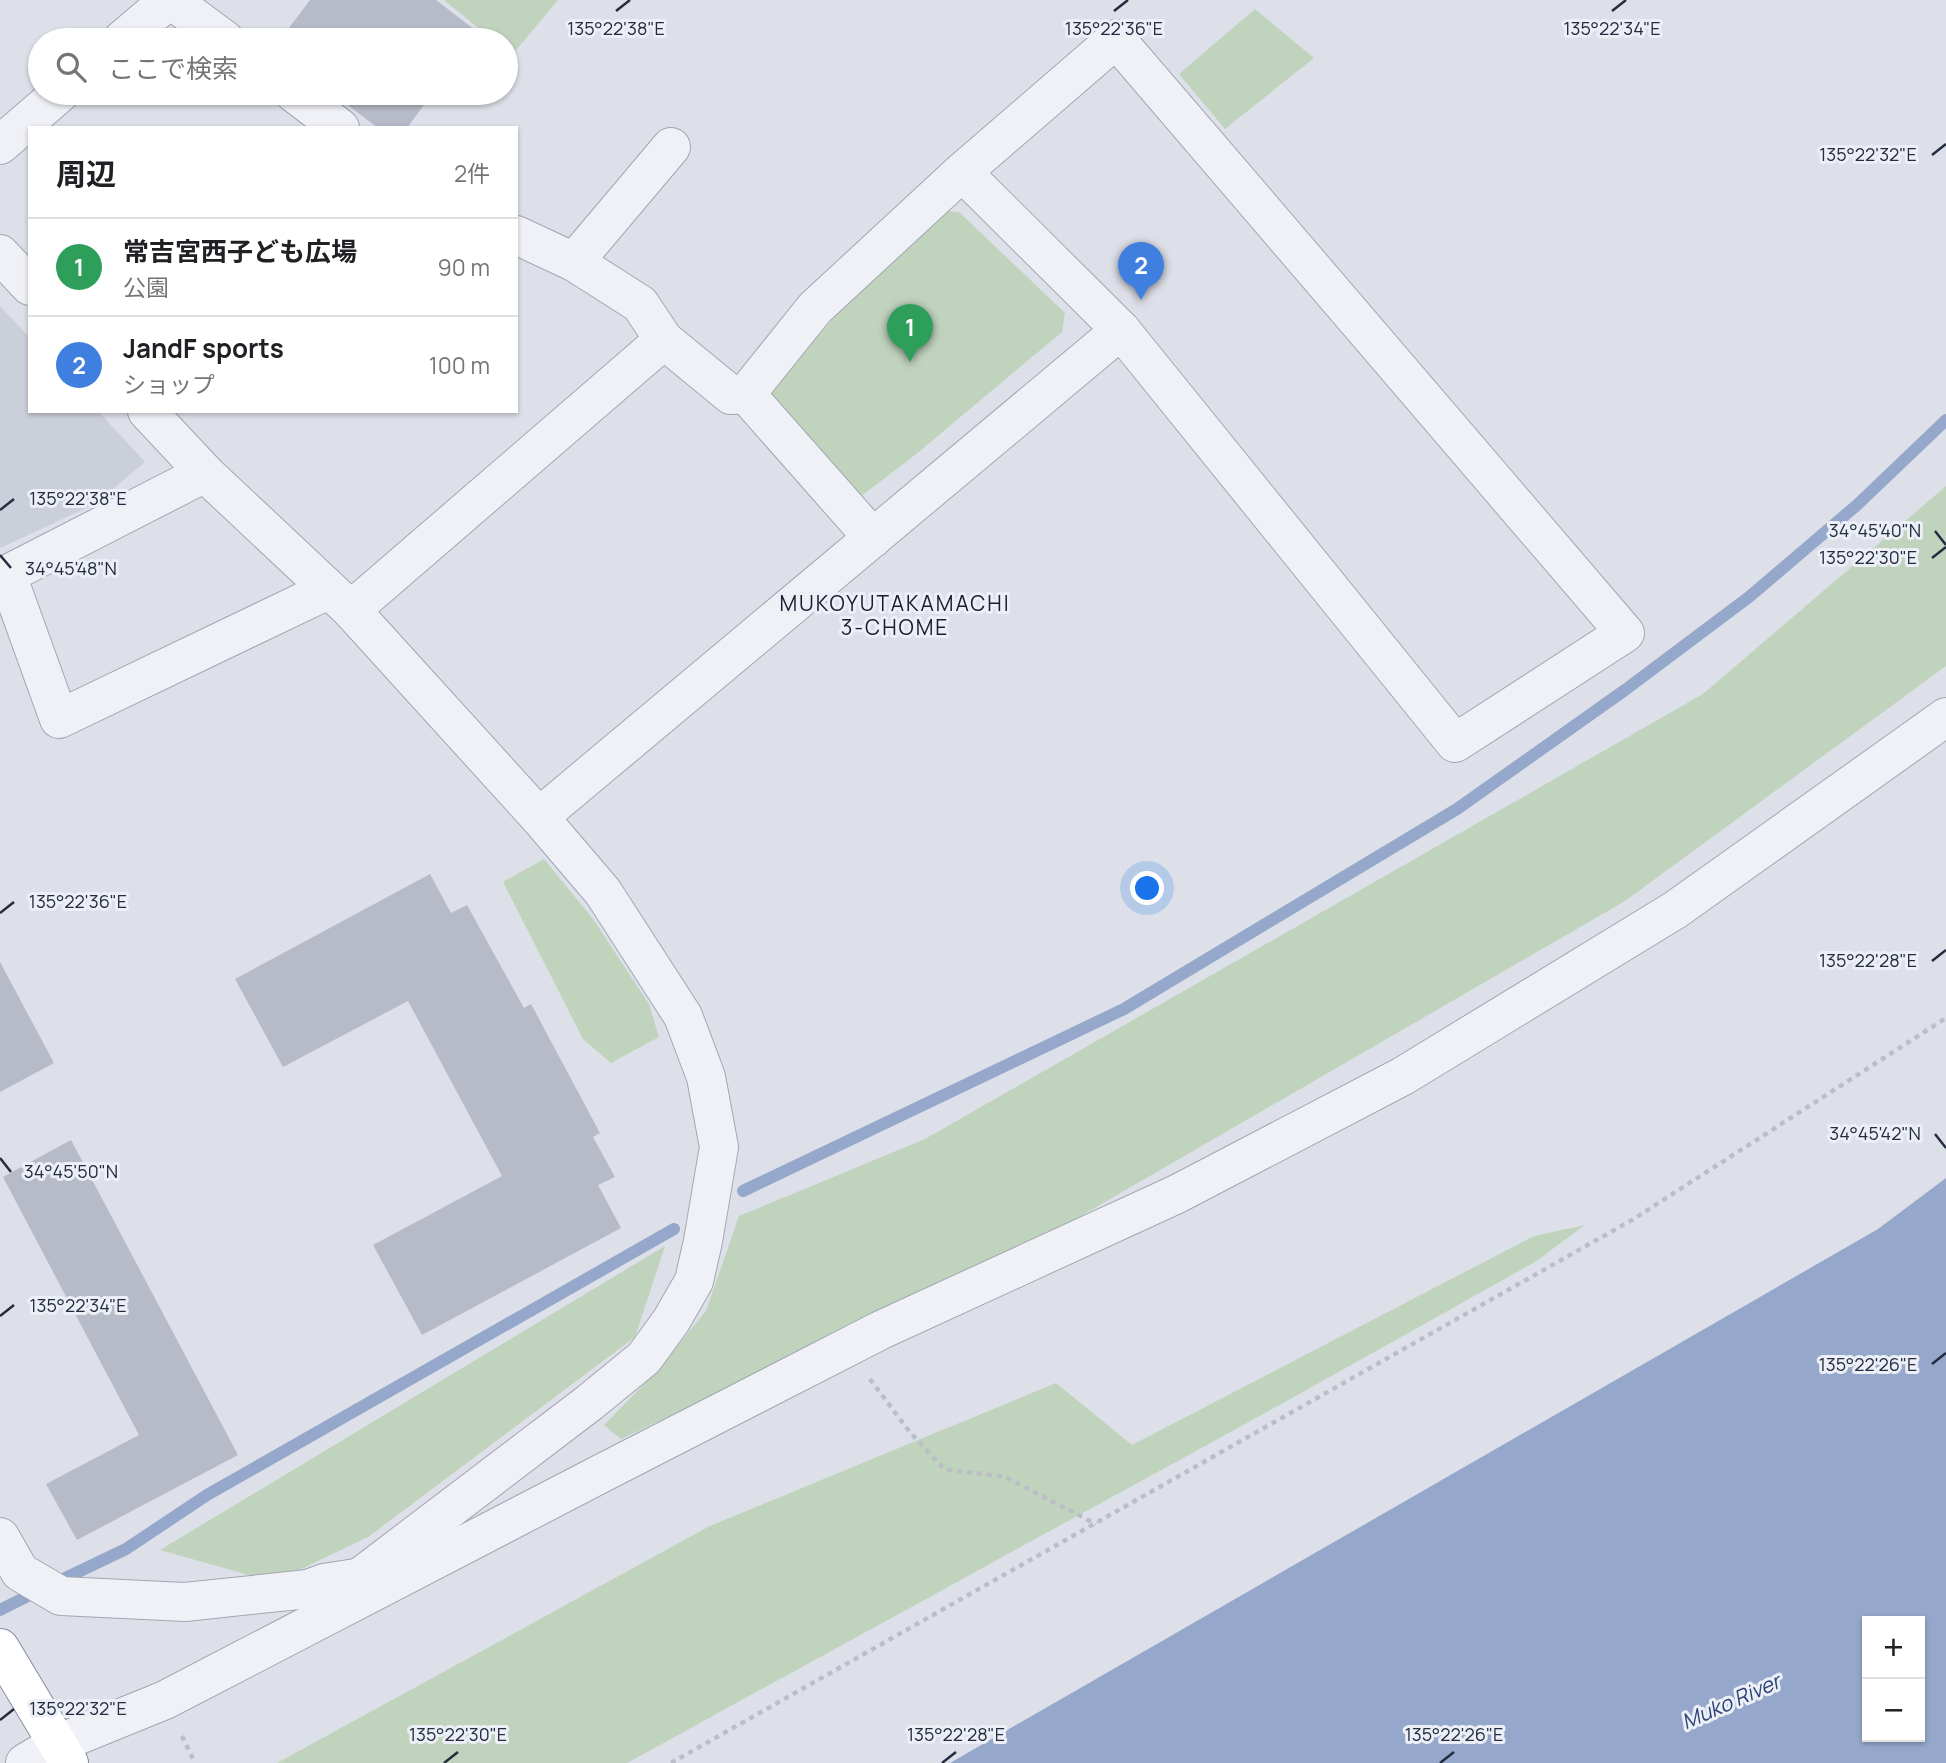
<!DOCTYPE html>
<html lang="ja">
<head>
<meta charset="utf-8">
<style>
  body { margin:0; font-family:Manrope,"Noto Sans JP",sans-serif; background:#f2f2f2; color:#202124 }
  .controls { position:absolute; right:21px; bottom:21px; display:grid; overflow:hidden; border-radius:0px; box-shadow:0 2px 5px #0004 }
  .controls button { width:63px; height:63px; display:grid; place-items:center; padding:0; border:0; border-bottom:2px solid #e0e0e0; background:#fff; color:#202124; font:35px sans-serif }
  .you { position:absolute; left:1148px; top:889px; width:24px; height:24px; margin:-18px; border:5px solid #fff; border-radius:50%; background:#1a73e8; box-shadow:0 0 0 10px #1a73e833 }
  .badge { display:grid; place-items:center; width:46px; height:46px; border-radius:50%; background:#b45309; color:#fff; font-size:23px; font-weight:700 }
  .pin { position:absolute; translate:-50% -58px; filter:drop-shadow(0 2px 4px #0008) }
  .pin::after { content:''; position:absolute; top:37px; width:24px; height:21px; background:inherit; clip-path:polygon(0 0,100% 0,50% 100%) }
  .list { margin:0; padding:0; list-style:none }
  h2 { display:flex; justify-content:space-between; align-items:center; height:91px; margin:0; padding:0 28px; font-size:30px }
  h2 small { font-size:23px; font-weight:400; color:#757577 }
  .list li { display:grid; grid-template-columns:46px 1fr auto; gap:21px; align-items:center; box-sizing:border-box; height:98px; padding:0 28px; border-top:2px solid #e0e0e0 }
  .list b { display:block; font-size:26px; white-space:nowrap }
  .list p { margin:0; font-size:23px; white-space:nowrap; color:#757577 }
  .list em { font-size:23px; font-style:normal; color:#757577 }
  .icon { flex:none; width:38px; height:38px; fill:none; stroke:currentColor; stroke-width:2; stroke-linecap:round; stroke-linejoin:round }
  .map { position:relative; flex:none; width:1946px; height:1763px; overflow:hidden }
  .search { position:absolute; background:#fff; box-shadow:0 2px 5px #0004; left:28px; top:28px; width:490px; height:77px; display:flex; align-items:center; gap:18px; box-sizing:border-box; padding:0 24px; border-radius:38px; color:#757577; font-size:26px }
  .panel { position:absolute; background:#fff; box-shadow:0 2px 5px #0004; left:28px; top:126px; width:490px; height:287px; border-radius:0px }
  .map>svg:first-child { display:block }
  .built { fill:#cbcfda }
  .green { fill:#c0d3bd }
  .water { fill:#95a8cb; fill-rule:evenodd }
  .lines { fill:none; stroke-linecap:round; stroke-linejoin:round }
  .stream { stroke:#95a8cb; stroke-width:12 }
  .building { fill:#b7bbc8 }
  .minor-casing { stroke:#a2a6b2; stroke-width:40 }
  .highway-casing { stroke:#838ba0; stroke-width:40 }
  .path { stroke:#bbbec7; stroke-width:4.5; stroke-dasharray:5 5; stroke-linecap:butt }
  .minor { stroke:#f0f1f6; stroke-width:38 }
  .highway { stroke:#fff; stroke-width:38 }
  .ticks { fill:none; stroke:#252c40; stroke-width:2.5 }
  .labels { text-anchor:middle; stroke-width:6; stroke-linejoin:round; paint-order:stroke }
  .neighbourhood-label { font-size:21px; letter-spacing:2px; fill:#181d30; stroke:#eceff6 }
  .water-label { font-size:21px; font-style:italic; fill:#2d4476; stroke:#eceff6 }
  .ticks-label { font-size:18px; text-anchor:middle; fill:#252c40; stroke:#eceff6; stroke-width:6; stroke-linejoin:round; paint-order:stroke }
</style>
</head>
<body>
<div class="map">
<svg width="1946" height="1763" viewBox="0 0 1946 1763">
  <rect width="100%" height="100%" fill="#dde0e8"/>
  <polygon class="built" points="0,306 30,338 30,411 98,411 145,462 95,504 0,548"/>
  <g class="green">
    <polygon points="444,0 558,0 512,55 506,50 506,40 493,40"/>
    <polygon points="1255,9 1314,58 1225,129 1179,74"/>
    <polygon points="945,211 959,212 1065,313 1062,332 915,455 856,500 769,393 837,314"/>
    <polygon points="1946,486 1946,666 1625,901 1041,1239 621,1439 604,1425 657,1371 706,1311 739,1216 925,1139 1703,694"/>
    <polygon points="544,859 593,919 649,1004 659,1037 611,1063 583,1039 503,882"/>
    <polygon points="1585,1225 1535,1262 1285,1402 627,1763 277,1763 710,1526 1056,1383 1132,1445 1534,1236"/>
    <polygon points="665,1246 635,1337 368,1537 274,1582 160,1550"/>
  </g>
  <path class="water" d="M1946,1178V1763H950L1878,1229ZM1867,1621H1920V1737H1867Z"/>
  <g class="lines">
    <g class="stream">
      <polyline points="743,1191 1124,1009 1457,809 1625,690 1749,597 1857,505 1946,420"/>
      <polyline points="55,1583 126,1549 207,1495 674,1229"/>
      <polyline points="0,1610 38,1591"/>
    </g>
  </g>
  <g class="building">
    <polygon points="310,0 436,0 479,33 473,40 280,40"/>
    <polygon points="332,93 433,93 407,128 378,128"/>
    <polygon points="430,874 451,913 467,905 524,1008 531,1004 600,1133 593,1137 615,1177 598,1185 621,1228 422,1335 373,1245 502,1176 408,1001 283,1067 235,979"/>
    <polygon points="0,962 54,1063 0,1092"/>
    <polygon points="71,1140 238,1455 77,1540 46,1484 139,1435 3,1177"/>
  </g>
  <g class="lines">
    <g class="minor-casing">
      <g id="minor">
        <polyline points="171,0 225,40"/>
        <polyline points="122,40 169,0"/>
        <polyline points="294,93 340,128"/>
        <polyline points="0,145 60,93"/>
        <polyline points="516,235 574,262 640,304 664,340 731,395 746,394 815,308 962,172 1116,39 1625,633 1455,743 1121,330 962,172"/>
        <polyline points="0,254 30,286"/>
        <polyline points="574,262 671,147"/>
        <polyline points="746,394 873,538"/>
        <polyline points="147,411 205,473 351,610 539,817 603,892 683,1016 706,1077 719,1147 703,1241 694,1281 671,1321 644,1358 589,1403 351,1584"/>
        <polyline points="7,575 59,719 328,590"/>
        <polyline points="0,578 205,473"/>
        <polyline points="351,610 664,340"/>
        <polyline points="539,817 1121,330"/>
        <polyline points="0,1537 20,1572 61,1596 185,1602 308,1589 324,1583 356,1578"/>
        <polyline points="25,1763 57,1744 165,1700 606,1471 881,1330 1177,1194 1403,1076 1675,910 1946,717"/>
      </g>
    </g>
    <g class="highway-casing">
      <polyline id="highway" points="0,1648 69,1763"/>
    </g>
    <g class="path">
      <polyline points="870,1379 909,1431 944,1469 1005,1477 1096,1524"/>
      <polyline points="182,1736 195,1763"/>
      <polyline points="671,1763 1632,1220 1946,1018"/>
    </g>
    <use href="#minor" class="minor"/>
    <use href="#highway" class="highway"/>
  </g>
  <path class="ticks" d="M616,11L630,0M1114,11L1128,0M1612,11L1626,0M1932,155L1946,144M0,510L14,499M1935,531L1946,545M0,555L11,568M1932,558L1946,547M0,913L14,902M1932,961L1946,950M1935,1134L1946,1148M0,1158L11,1172M0,1316L14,1305M1932,1364L1946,1353M0,1720L14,1709M444,1763L458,1752M942,1763L956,1752M1440,1763L1454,1752"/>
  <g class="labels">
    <g class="neighbourhood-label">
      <text x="895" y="611">MUKOYUTAKAMACHI<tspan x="895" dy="24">3-CHOME</tspan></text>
    </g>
    <g class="water-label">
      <text transform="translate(1731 1702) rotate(-24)" y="7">Muko River</text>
    </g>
  </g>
  <g class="ticks-label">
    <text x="616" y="35">135°22'38"E</text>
    <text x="1114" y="35">135°22'36"E</text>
    <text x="1612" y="35">135°22'34"E</text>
    <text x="1868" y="161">135°22'32"E</text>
    <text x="78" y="505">135°22'38"E</text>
    <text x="1875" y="537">34°45'40"N</text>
    <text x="1868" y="564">135°22'30"E</text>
    <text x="71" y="575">34°45'48"N</text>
    <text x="78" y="908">135°22'36"E</text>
    <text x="1868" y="967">135°22'28"E</text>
    <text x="1875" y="1140">34°45'42"N</text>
    <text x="71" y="1178">34°45'50"N</text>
    <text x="78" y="1312">135°22'34"E</text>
    <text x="1868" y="1371">135°22'26"E</text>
    <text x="78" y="1715">135°22'32"E</text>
    <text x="458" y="1741">135°22'30"E</text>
    <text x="956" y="1741">135°22'28"E</text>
    <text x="1454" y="1741">135°22'26"E</text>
  </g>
</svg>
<div class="controls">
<button>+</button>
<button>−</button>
</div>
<div class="you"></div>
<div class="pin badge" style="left:910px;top:362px;background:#2e9e5b">1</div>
<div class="pin badge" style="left:1141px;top:300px;background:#3f7fe0">2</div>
<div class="search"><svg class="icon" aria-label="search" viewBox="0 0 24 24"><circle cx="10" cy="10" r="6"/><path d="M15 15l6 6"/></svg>ここで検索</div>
<section class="panel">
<h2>周辺<small>2件</small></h2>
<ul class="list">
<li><span class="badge" style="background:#2e9e5b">1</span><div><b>常吉宮西子ども広場</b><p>公園</p></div><em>90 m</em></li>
<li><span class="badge" style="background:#3f7fe0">2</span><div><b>JandF sports</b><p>ショップ</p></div><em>100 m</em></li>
</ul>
</section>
</div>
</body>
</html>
